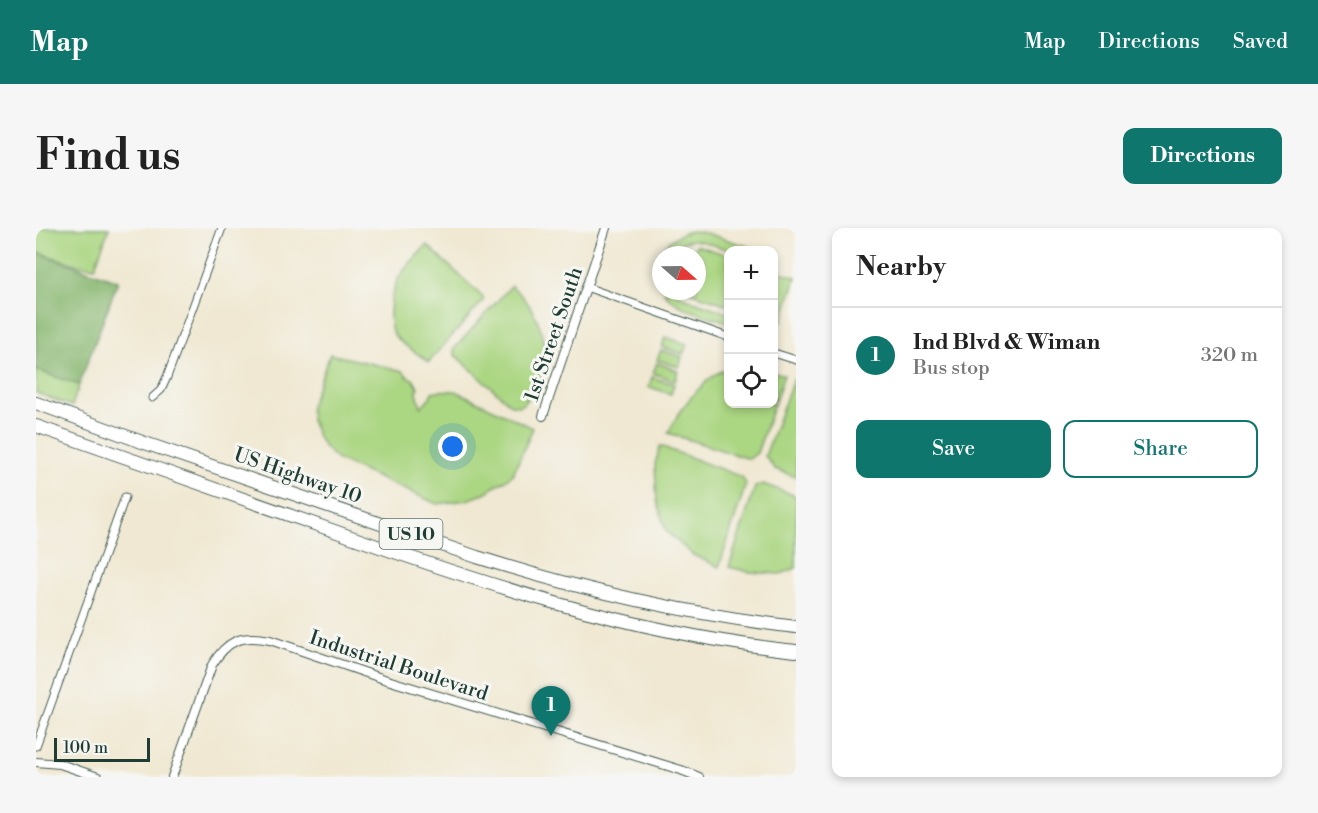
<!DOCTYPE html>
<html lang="en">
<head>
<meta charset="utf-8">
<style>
  body { margin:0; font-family:"Libre Bodoni",serif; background:#f6f6f6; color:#222 }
  .controls { position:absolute; right:18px; top:18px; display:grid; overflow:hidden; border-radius:12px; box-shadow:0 3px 9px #0003 }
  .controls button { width:54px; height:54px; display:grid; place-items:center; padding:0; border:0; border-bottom:2px solid #e0e0e0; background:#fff; color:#222; font:30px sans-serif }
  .compass { position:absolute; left:616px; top:18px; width:54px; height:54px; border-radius:50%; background:#fff; box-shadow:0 3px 9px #0003; rotate:110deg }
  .scale { position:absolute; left:18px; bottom:15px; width:96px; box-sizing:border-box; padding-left:6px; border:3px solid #1f3d34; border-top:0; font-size:16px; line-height:21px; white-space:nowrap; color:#1f3d34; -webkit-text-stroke:4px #f6f6f2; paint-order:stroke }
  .you { position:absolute; left:417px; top:219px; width:21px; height:21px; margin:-15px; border:4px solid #fff; border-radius:50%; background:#1a73e8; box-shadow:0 0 0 9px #1a73e833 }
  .badge { display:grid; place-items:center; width:39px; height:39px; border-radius:50%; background:#0f766e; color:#fff; font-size:20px; font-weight:700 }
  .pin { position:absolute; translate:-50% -50px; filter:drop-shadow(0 2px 3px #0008) }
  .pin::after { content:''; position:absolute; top:32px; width:21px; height:18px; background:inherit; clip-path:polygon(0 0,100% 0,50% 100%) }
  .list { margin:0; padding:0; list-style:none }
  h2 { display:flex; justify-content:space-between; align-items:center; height:78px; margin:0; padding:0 24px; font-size:26px }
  h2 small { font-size:20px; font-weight:400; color:#767676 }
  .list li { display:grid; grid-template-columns:39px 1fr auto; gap:18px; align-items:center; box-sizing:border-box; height:96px; padding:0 24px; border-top:2px solid #e0e0e0 }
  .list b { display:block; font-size:22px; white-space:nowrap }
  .list p { margin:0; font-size:20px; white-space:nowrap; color:#767676 }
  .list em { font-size:20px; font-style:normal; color:#767676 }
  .actions { display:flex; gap:12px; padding:18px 24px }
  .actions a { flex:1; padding:14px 0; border:2px solid #0f766e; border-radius:12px; text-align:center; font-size:21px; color:#0f766e }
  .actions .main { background:#0f766e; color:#fff }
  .icon { flex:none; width:33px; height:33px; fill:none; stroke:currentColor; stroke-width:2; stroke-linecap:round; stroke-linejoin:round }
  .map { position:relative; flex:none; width:760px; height:549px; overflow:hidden; border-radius:12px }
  header { display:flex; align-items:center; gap:36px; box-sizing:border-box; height:84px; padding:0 30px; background:#0f766e; color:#fff }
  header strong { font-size:28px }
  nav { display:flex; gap:33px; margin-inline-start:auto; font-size:21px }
  .intro { display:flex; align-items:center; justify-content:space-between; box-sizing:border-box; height:144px; padding:0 36px }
  h1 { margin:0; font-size:42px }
  .button { padding:15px 27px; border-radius:12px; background:#0f766e; color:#fff; font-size:21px; font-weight:700 }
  main { display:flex; gap:36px; padding:0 36px }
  aside { flex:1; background:#fff; border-radius:12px; box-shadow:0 3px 9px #0003 }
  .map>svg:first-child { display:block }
  .green { fill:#abd682; stroke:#658a5b; stroke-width:1.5 }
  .forest { fill:#88b770; stroke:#547a52; stroke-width:1.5 }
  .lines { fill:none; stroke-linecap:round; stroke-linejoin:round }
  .minor-casing { stroke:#3e574c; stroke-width:9 }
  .tertiary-casing { stroke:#3e574c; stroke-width:10 }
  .motorway-casing { stroke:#3e574c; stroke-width:14 }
  .minor { stroke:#fff; stroke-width:7 }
  .tertiary { stroke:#fff; stroke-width:8 }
  .motorway { stroke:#fff; stroke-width:12 }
  .labels { text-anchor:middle; stroke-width:6; stroke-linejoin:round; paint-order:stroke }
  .shield { fill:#f6f6f2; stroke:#60746d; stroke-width:1.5 }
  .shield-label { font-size:18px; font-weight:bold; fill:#1f3d34 }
  .street-label { font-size:20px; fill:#1f3d34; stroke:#f6f6f2 }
</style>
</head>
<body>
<header>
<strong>Map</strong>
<nav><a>Map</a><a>Directions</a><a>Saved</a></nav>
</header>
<div class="intro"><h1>Find us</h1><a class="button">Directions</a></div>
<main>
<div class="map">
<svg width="760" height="549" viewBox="0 0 760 549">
  <rect width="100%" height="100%" fill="#f6f6f2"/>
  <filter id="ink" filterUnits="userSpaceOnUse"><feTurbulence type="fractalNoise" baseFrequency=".0167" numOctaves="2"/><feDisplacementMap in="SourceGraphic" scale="12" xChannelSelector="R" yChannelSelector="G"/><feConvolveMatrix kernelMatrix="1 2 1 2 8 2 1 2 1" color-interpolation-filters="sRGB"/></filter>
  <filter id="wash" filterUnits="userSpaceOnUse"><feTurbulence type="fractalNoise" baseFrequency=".008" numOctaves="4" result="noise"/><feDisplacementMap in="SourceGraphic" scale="24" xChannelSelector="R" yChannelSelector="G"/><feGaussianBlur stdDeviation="1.35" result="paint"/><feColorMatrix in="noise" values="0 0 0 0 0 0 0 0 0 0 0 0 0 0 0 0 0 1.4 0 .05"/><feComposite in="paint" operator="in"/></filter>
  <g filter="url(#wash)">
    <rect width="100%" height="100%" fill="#f0e8d2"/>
    <g class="green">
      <polygon points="0,0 73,0 59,39 43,37 0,24"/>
      <path d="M655,3L670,5L723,22C714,23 703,24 694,22C671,17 651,0 634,27H625V60C615,33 626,10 655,3Z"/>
      <path d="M391,17L447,69V73L393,134C384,127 365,116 359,108C354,102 354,93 354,85C355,50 369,41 391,17Z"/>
      <polygon points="660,17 692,27 692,77 650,63 661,63 661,27 657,27"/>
      <polygon points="738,42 760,49 746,94 738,92"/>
      <path d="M475,58C504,81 517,120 501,155C497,164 492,173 484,178L475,177L419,127L418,121Z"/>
      <path d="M627,63H638L649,70L692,85V94C671,87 641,83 627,63Z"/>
      <polygon points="629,109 651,116 647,126 626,119"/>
      <polygon points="625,122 646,129 643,139 621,132"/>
      <path d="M294,126L367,143L372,149L377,151L382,159L381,164L385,179L394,169L396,164C405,161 411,163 420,163L497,200L477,246L470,252L445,267L431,272L401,276L302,232L297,228L286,216L282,209L275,192L274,179Z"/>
      <polygon points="621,135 642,143 639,153 617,145"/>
      <path d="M692,141V176H738V144L748,147L721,225L713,231L632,205C635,200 638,194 641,188C650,174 676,143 692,141Z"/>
      <polygon points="0,142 43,157 36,178 0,165"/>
      <polygon points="616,149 638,156 635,166 613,159"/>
      <polygon points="757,152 760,153 760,249 739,241 729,228"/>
      <polygon points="624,218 706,249 710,256 683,339 657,327 630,303 621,273 619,236"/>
      <polygon points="727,256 760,268 760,340 745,346 713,344 693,339 719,259"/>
    </g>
    <polygon class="forest" points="0,24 82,53 43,157 0,142"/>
  </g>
  <g filter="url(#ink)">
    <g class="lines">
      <g class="minor-casing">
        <g id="minor">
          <polyline points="550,59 692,109"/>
          <polyline points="738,125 760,132"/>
          <polyline points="116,170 125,162 131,149 186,0"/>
          <polyline points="0,518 89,269"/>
        </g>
      </g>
      <g class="tertiary-casing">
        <g id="tertiary">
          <polyline points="507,188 570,0"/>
          <polyline points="0,534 24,536 62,549"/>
          <path d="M136,549L176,437C191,412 206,406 234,412L348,451L645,542L663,549"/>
        </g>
      </g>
      <g class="motorway-casing">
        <g id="motorway">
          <path d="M0,175L106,214L441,329C545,362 651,386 760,399"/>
          <path d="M0,198C96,232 191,265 287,299C441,354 597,406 760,423"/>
        </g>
      </g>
      <use href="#minor" class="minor"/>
      <use href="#tertiary" class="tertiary"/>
      <use href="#motorway" class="motorway"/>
    </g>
  </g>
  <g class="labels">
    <rect class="shield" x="343.5" y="291" width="63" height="30" rx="4.5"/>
    <g class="shield-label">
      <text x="375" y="312">US 10</text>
    </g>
    <g class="street-label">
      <text transform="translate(517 106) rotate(-71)" y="7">1st Street South</text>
      <text transform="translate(262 247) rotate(19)" y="7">US Highway 10</text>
      <text transform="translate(363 437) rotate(18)" y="7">Industrial Boulevard</text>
    </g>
  </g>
</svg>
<div class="controls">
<button>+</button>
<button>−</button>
<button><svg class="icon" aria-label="locate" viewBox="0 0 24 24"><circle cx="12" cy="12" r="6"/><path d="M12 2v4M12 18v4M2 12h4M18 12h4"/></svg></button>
</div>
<svg class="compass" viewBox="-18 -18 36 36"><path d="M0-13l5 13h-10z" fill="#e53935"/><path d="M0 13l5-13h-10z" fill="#767676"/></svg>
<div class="scale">100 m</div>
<div class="you"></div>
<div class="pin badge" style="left:515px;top:508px">1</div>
</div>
<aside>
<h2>Nearby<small></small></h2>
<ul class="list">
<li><span class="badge">1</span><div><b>Ind Blvd &amp; Wiman</b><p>Bus stop</p></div><em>320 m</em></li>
</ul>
<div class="actions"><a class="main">Save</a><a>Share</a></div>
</aside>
</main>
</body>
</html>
